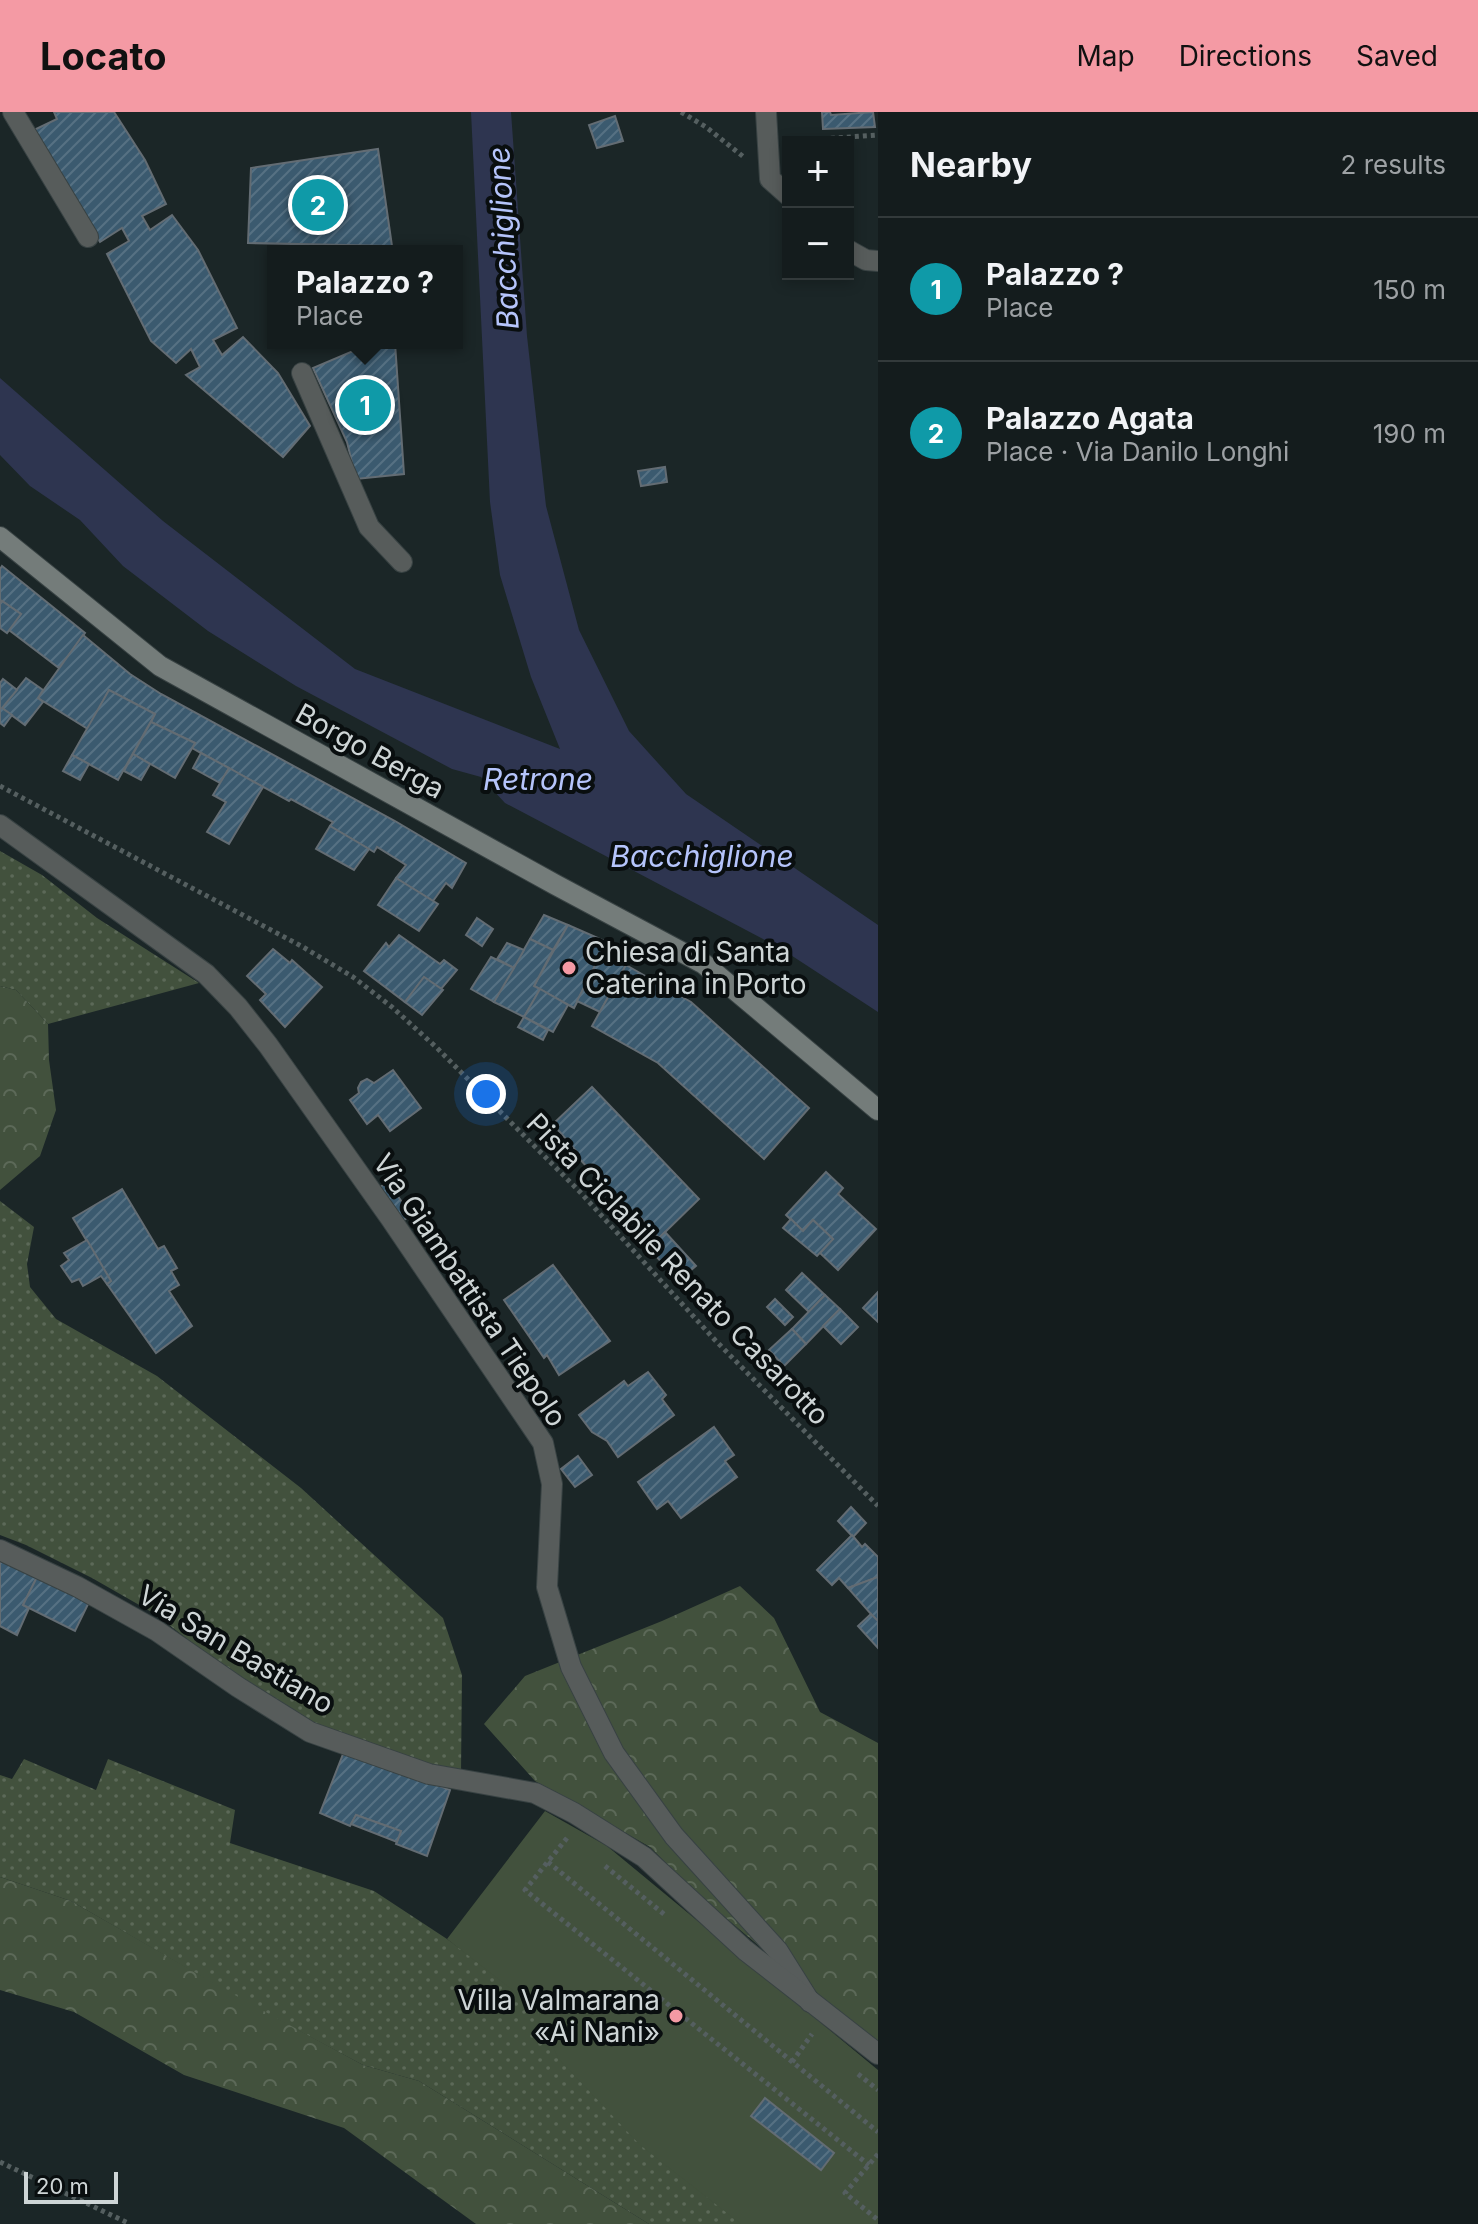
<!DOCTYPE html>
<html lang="en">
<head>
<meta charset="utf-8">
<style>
  body { margin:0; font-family:Inter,sans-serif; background:#1d2526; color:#f1f3f6 }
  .controls { position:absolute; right:24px; top:24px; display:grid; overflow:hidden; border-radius:0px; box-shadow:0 4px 12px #0003 }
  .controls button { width:72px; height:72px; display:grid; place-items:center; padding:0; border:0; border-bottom:2px solid #333a3b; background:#141c1d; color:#f1f3f6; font:40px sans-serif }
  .scale { position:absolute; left:24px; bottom:20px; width:94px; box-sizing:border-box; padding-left:8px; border:4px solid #ced5d6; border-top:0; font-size:22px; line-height:28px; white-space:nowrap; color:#ced5d6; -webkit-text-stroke:6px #090e0f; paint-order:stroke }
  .you { position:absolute; left:486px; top:982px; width:28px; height:28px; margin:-20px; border:6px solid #fff; border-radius:50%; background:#1a73e8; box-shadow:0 0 0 12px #1a73e833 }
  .badge { display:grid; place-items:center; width:52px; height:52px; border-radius:50%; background:#f49aa4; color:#fff; font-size:26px; font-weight:700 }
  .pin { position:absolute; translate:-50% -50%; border:4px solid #fff; box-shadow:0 2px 8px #0006 }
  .popup { position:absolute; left:267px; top:133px; width:196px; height:104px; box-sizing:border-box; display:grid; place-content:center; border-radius:0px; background:#141c1d; filter:drop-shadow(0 2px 6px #0005); font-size:26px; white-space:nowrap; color:#9da1a4 }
  .popup b { font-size:30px; color:#f1f3f6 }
  .popup::after { content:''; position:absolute; left:50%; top:100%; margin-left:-16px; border:16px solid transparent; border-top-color:#141c1d }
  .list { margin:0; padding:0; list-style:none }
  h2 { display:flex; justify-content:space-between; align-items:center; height:104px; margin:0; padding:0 32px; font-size:34px }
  h2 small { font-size:26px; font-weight:400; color:#9da1a4 }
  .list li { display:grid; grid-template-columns:52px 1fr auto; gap:24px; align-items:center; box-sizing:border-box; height:144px; padding:0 32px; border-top:2px solid #333a3b }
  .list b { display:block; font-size:30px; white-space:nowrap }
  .list p { margin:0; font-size:26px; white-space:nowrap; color:#9da1a4 }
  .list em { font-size:26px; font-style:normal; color:#9da1a4 }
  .map { position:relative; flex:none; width:878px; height:2112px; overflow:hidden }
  header { display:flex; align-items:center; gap:48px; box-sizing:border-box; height:112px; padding:0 40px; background:#f49aa4; color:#111 }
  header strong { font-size:38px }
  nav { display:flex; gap:44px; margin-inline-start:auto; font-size:28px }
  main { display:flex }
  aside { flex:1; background:#141c1d }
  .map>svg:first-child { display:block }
  .grass { fill:url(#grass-dots) }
  .forest { fill:url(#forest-crowns) }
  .green { fill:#42513d }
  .water { fill:#2e3550 }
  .building { fill:url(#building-hatch); stroke:#636c73; stroke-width:2 }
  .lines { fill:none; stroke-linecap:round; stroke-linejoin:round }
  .pedestrian-casing { stroke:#384243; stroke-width:22 }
  .minor-casing { stroke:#384243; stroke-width:22 }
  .secondary-casing { stroke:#384243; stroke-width:22 }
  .path { stroke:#555f60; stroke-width:5; stroke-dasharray:4 4; stroke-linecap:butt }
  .pedestrian { stroke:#575c5b; stroke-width:20 }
  .minor { stroke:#575c5b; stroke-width:20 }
  .secondary { stroke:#747c7a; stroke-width:20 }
  .poi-dot { fill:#f49aa4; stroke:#090e0f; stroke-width:3 }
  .labels { text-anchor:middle; stroke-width:8; stroke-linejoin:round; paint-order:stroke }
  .street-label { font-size:28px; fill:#ced5d6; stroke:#090e0f }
  .poi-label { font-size:28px; fill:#ced5d6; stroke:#090e0f; text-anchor:start }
  .water-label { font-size:30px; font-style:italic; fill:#b5c4fb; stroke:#090e0f }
</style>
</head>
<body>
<header>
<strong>Locato</strong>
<nav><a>Map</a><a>Directions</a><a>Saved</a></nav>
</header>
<main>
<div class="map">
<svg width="878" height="2112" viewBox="0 0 878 2112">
  <defs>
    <pattern id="grass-dots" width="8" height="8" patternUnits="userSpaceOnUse" patternTransform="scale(2)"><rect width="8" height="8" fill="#42513d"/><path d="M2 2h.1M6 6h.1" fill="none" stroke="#5c6958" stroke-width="1.8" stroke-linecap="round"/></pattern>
    <pattern id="forest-crowns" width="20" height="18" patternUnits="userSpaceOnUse" patternTransform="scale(2)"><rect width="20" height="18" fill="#42513d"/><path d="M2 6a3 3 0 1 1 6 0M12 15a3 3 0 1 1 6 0" fill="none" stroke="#5c6958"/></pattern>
    <pattern id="building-hatch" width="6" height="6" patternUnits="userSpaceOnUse" patternTransform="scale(2)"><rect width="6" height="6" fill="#3b5a6f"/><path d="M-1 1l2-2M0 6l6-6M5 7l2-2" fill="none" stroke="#567183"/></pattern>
  </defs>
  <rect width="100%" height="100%" fill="#1b2627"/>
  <g class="grass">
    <polygon points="0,739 42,763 97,806 199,871 48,912 16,878 0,874"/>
    <polygon points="0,1089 34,1115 27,1152 30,1175 56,1207 157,1264 301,1376 443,1506 462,1563 461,1661 377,1639 313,1613 227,1558 155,1502 92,1466 26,1433 0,1423"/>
    <polygon points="24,1647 96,1678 108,1647 235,1698 230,1731 374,1779 447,1827 840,2112 649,2112 419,1969 363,1953 247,1891 71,1789 0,1765 0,1663 12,1667"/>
  </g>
  <g class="forest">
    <polygon points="0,874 16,878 48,912 49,948 56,998 40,1044 0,1078"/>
    <polygon points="740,1474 774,1506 820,1600 878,1631 878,1932 817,1883 694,1779 650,1735 535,1669 484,1612 525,1564 662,1509"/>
    <polygon points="0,1765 71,1789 247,1890 363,1953 419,1969 649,2112 476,2112 344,2016 184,1963 74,1900 0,1878"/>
  </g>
  <polygon class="green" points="545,1699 607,1734 878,1958 878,2112 741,2112 640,2033 558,1946 537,1897 447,1827"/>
  <polygon class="water" points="471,0 511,0 527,224 546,394 579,518 629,619 686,682 878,813 878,900 780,836 505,691 481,665 452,657 296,574 208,519 123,454 80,408 30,374 0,343 0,266 163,409 355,557 560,637 531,565 500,463 490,390"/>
  <g class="building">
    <polygon points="54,0 114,0 145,48 166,92 142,104 150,118 172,103 198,138 237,216 213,228 222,243 243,225 278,261 310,314 283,345 186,263 200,255 191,237 176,251 151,229 107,142 129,129 122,116 100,130 59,68 34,18 57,7"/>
    <polygon points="822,0 830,0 831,3 873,0 875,15 823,17"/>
    <polygon points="615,4 623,29 597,36 589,13"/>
    <polygon points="378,37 392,134 248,131 251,56"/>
    <polygon points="372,231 395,231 404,362 356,367 347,330 313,256"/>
    <polygon points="665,355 667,370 641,374 638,359"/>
    <polygon points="2,454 85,521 59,556 9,518 21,502 2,489 0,492 0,457"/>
    <polygon points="2,489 21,502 7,521 0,516 0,492"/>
    <polygon points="83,523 130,562 161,582 395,709 466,751 452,776 446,771 433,789 396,766 406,753 377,735 374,740 369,737 330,714 333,710 291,687 289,689 201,641 192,636 195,631 151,610 155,602 109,578 88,617 38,586"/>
    <polygon points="26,566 43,578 38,586 43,590 25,613 2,596"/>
    <polygon points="3,567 17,578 2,596 12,603 4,614 0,611 0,571"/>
    <polygon points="109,578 155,602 118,668 72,643"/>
    <polygon points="151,610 195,631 175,666 133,642"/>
    <polygon points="201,641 229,656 220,671 193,656"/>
    <polygon points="133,642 150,652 141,668 124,659"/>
    <polygon points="72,643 89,652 80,668 63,659"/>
    <polygon points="229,656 263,675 229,732 207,720 226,690 213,683"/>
    <polygon points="330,714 369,737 354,758 316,737"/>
    <polygon points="396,766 438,792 419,819 378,793"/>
    <polygon points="544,803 568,813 553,838 530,827"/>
    <polygon points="477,806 493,817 482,834 466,823"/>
    <polygon points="568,813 607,830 574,896 534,874"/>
    <polygon points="399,823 440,852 444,848 457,858 441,877 424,865 405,890 364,859 386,831 389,835"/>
    <polygon points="530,827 553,838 534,874 540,877 524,905 494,890"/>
    <polygon points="607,830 632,842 600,900 577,889"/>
    <polygon points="507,831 524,838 514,856 497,847"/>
    <polygon points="273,837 290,851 292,848 322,875 285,915 260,888 266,882 247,864"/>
    <polygon points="491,845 514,856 494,890 471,877"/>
    <polygon points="626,853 691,890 809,996 764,1047 658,951 592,914"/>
    <polygon points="424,865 443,878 422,903 405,890"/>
    <polygon points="540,877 568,893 553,920 524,905"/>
    <polygon points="524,905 548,918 543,928 518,915"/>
    <polygon points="393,958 421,996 390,1019 378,1003 367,1012 350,988 359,981 358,976 361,970 367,967 374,971"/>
    <polygon points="592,975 699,1087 659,1126 634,1098 630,1101 575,1042 577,1040 553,1012"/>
    <polygon points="826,1060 843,1076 838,1082 876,1117 838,1158 820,1141 833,1127 813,1108 803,1119 786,1103"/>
    <polygon points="388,1070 411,1103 401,1110 377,1077"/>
    <polygon points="122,1077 158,1137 164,1134 177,1156 171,1159 179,1173 169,1179 192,1214 156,1241 107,1172 111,1169 73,1106"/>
    <polygon points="791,1107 803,1119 813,1108 833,1127 817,1144 783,1116"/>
    <polygon points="665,1120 696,1154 678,1169 649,1136"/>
    <polygon points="87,1128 111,1169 107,1172 101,1164 83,1174 79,1167 72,1170 61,1154 69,1148 64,1141"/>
    <polygon points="553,1153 610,1229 559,1263 547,1243 544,1246 504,1188"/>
    <polygon points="802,1161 825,1183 809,1200 786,1178"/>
    <polygon points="878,1180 878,1210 863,1196"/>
    <polygon points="825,1183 840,1197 806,1232 792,1217"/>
    <polygon points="775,1187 793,1205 785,1213 767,1195"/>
    <polygon points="840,1197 858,1215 841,1232 823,1214"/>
    <polygon points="792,1217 806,1232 784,1254 769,1238"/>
    <polygon points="648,1260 666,1283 662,1287 674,1303 618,1345 607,1329 592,1320 579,1303 624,1269 628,1274"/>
    <polygon points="714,1315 734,1343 725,1349 737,1365 681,1406 668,1389 657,1397 638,1370"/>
    <polygon points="578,1344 592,1363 575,1375 561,1357"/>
    <polygon points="851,1395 866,1411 853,1425 838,1409"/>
    <polygon points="852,1423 862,1435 865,1432 878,1445 878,1465 848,1476 839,1466 832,1473 817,1458"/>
    <polygon points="0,1443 39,1461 23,1493 29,1496 17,1523 0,1514"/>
    <polygon points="39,1461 91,1486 75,1519 23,1493"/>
    <polygon points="878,1465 878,1510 848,1476"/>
    <polygon points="871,1502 878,1509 878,1536 858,1514"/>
    <polygon points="345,1637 450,1678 427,1744 396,1732 401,1719 356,1703 350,1714 320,1701"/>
    <polygon points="356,1703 401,1719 397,1730 351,1712"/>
    <polygon points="765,1986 834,2041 821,2058 751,2004"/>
  </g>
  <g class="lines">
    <g class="pedestrian-casing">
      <g id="pedestrian">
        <polyline points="13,0 88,125"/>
        <polyline points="302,261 369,415 402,450"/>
      </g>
    </g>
    <g class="minor-casing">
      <g id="minor">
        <polyline points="766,0 770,67 788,83"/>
        <polyline points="848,138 866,148 878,149"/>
        <polyline points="0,713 206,862 238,895 268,933 391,1107 543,1331 552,1372 547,1475 571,1555 614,1641 674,1724 778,1839 810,1890"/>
        <polyline points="0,1438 78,1475 157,1519 238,1575 310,1620 429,1662 535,1681 574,1701 644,1745 745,1838 878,1942"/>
      </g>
    </g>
    <g class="secondary-casing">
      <polyline id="secondary" points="0,425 160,554 556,773 704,852 878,998"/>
    </g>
    <g class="path">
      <polyline points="681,0 706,15 745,46"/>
      <polyline points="791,29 878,23"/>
      <polyline points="0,674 303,835 353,865 392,895 437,936 580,1080 715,1228 878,1394"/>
      <polyline points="567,1726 525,1778 869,2053"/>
      <polyline points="548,1750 878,2020"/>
      <polyline points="605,1754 665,1803"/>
      <polyline points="792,1950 812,1922"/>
      <polyline points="858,1962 878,1978"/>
      <polyline points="878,2042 845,2081 878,2108"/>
      <polyline points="0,2050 130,2112"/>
    </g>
    <use href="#pedestrian" class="pedestrian"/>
    <use href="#minor" class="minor"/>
    <use href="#secondary" class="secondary"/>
  </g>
  <g class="poi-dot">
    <circle cx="569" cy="856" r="8"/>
    <circle cx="676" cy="1904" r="8"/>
  </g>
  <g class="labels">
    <g class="street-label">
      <text transform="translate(370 639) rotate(29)" y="10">Borgo Berga</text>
      <text transform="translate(678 1157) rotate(46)" y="10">Pista Ciclabile Renato Casarotto</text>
      <text transform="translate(470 1178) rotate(56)" y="10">Via Giambattista Tiepolo</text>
      <text transform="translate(236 1537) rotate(31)" y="10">Via San Bastiano</text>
    </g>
    <g class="poi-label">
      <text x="585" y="850">Chiesa di Santa<tspan x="585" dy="32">Caterina in Porto</tspan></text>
      <text x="660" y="1898" text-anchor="end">Villa Valmarana<tspan x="660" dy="32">«Ai Nani»</tspan></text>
    </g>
    <g class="water-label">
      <text transform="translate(504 126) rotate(-93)" y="10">Bacchiglione</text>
      <text x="538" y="678">Retrone</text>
      <text x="702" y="755">Bacchiglione</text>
    </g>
  </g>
</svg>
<div class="controls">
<button>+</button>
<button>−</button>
</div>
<div class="scale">20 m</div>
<div class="you"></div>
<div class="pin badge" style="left:365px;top:293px;background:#0f9aa8">1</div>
<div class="popup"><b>Palazzo ?</b>Place</div>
<div class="pin badge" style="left:318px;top:93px;background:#0f9aa8">2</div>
</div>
<aside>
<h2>Nearby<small>2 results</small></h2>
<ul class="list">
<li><span class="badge" style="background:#0f9aa8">1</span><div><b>Palazzo ?</b><p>Place</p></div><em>150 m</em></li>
<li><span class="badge" style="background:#0f9aa8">2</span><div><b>Palazzo Agata</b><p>Place · Via Danilo Longhi</p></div><em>190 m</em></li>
</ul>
</aside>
</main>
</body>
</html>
